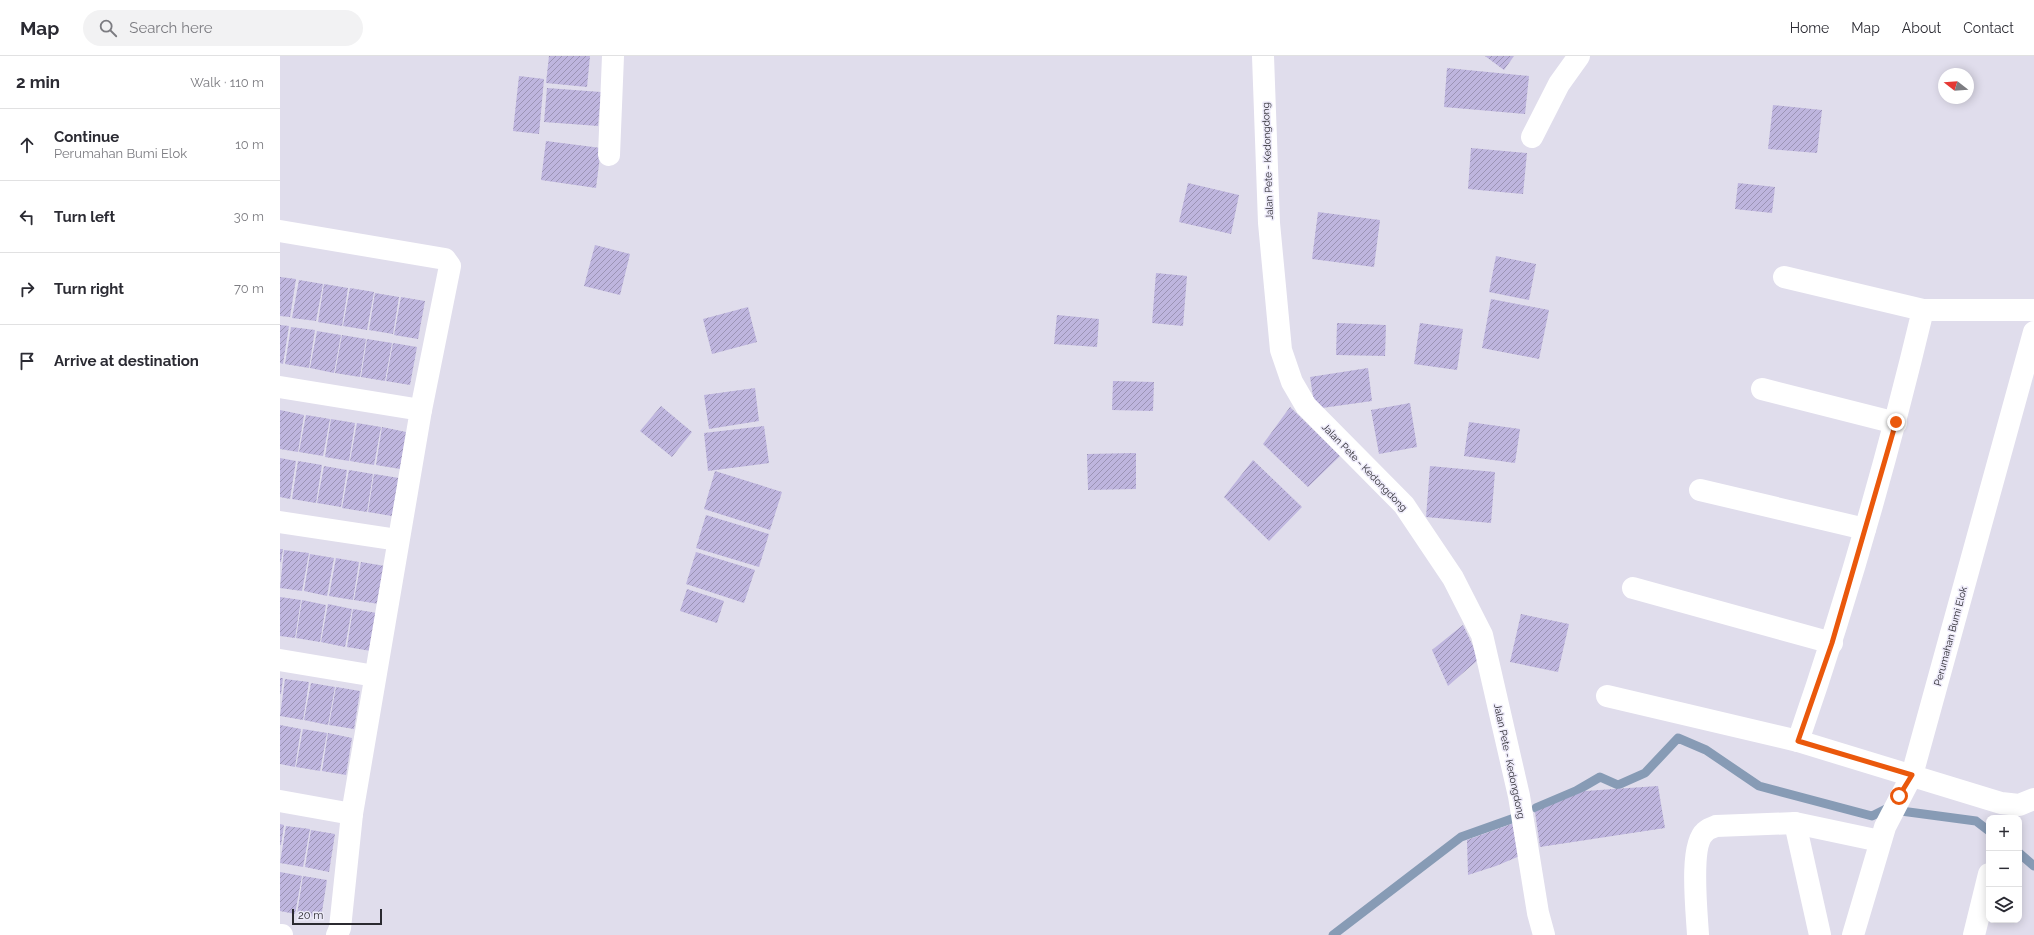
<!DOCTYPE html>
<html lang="en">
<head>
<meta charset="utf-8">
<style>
  body { margin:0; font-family:Raleway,sans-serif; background:#f2f2f3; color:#2b2b33 }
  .controls { position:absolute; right:12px; bottom:12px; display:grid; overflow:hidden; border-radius:8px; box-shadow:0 2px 10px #0003 }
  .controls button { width:36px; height:36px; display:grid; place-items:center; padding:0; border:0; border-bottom:1px solid #e1e1e2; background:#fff; color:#2b2b33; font:20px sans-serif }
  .compass { position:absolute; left:1658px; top:12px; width:36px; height:36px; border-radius:50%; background:#fff; box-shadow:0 2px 10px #0003; rotate:287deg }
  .scale { position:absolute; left:12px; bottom:10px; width:90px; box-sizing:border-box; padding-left:4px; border:2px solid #2b2a30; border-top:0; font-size:11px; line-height:14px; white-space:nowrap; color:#2b2a30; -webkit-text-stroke:3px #edeaf9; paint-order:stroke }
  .stop { position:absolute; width:12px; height:12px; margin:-9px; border:3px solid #ea580c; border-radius:50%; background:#fff }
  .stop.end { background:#ea580c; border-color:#fff; box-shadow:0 1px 4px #0008 }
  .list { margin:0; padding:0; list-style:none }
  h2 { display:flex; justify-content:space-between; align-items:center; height:52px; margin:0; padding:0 16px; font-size:17px }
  h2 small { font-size:13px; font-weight:400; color:#7c7c81 }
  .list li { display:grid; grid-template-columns:26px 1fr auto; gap:12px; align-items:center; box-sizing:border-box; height:72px; padding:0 16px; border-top:1px solid #e1e1e2 }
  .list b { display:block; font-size:15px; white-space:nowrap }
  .list p { margin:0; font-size:13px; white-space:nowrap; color:#7c7c81 }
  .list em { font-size:13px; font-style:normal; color:#7c7c81 }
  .icon { flex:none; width:22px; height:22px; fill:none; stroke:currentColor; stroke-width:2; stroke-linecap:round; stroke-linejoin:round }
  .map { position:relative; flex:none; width:1754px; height:879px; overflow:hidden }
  header { display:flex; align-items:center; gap:24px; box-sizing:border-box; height:56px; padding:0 20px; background:#fff; border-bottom:1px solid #e1e1e2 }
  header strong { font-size:19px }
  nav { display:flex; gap:22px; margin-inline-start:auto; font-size:14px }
  .search { width:280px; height:36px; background:#f2f2f3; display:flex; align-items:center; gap:10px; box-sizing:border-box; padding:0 14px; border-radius:22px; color:#7c7c81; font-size:15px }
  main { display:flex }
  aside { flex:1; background:#fff }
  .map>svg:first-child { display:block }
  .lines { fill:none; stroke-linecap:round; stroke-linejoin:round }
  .stream { stroke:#879bb5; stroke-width:9 }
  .building { fill:url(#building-hatch) }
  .minor { stroke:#fff; stroke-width:22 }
  .route { stroke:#ea580c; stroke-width:5 }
  .labels { text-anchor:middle; stroke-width:3; stroke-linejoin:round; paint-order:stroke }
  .street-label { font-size:10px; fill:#2b2a30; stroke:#edeaf9 }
</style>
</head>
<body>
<header>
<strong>Map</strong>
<div class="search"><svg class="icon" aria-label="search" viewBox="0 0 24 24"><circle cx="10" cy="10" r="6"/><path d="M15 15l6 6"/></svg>Search here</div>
<nav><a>Home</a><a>Map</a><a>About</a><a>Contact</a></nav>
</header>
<main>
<aside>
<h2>2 min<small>Walk · 110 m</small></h2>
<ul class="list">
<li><svg class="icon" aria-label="ahead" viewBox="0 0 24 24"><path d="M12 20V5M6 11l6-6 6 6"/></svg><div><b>Continue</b><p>Perumahan Bumi Elok</p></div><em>10 m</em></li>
<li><svg class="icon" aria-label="left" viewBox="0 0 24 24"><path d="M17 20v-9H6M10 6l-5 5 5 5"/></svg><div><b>Turn left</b></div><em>30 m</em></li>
<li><svg class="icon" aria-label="right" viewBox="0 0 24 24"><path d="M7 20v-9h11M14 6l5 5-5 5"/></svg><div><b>Turn right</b></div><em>70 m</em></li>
<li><svg class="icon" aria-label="arrive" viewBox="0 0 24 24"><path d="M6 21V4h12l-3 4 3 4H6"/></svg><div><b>Arrive at destination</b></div></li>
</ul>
</aside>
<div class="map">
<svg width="1754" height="879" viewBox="0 0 1754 879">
  <defs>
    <pattern id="building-hatch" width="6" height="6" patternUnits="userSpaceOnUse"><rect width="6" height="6" fill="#beb5de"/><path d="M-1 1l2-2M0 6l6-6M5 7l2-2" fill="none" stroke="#9b93b4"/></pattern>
  </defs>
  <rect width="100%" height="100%" fill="#e0ddec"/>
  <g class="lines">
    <g class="stream">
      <polyline points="1256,752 1296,735 1320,721 1338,729 1365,717 1398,682 1426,694 1479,730 1592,760 1606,753 1696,765 1709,775"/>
      <polyline points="1739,797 1754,810"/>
      <polyline points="1053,879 1181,781 1240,760"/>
    </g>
  </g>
  <g class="building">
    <polygon points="269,0 310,0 307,31 266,27"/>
    <polygon points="1205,0 1234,0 1224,14"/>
    <polygon points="1167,12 1249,20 1245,58 1164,51"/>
    <polygon points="239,20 264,23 259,78 233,75"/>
    <polygon points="267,32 321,36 318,70 264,66"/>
    <polygon points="1493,49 1542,54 1537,97 1488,93"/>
    <polygon points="266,85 321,92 316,132 261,124"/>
    <polygon points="1191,92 1247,97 1243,138 1188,133"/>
    <polygon points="908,127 959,139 951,178 899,166"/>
    <polygon points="1458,127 1495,131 1492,157 1455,153"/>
    <polygon points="1038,156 1100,164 1094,211 1032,203"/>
    <polygon points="315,189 350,198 340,239 304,230"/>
    <polygon points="1216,200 1256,208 1249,244 1209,236"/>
    <polygon points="876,217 907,220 903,270 872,267"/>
    <polygon points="0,221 16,223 10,261 0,260"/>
    <polygon points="19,224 43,228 36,265 12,262"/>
    <polygon points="44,228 68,232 62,270 38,266"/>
    <polygon points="70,232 94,236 87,274 63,270"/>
    <polygon points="95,237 119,241 113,278 89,274"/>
    <polygon points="121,241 145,245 138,283 114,279"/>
    <polygon points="1211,243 1269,254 1259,303 1202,292"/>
    <polygon points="468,251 477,286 432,298 423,263"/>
    <polygon points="777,259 819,263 817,291 774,288"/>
    <polygon points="1057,267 1106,269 1105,300 1056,299"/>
    <polygon points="1140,267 1183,273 1177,314 1134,308"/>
    <polygon points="0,269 9,270 3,308 0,307"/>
    <polygon points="11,271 35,274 29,312 5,308"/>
    <polygon points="37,275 61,279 54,317 30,312"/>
    <polygon points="62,279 86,283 80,321 55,317"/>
    <polygon points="87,283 112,287 105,325 81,321"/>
    <polygon points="113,287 137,291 130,329 106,325"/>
    <polygon points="1088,312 1092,345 1035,353 1030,321"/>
    <polygon points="833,325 874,326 873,355 832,354"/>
    <polygon points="475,332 479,365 429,373 424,339"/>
    <polygon points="1130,347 1137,391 1099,398 1091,354"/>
    <polygon points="381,350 412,376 392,401 360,375"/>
    <polygon points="1010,351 1060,400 1028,431 983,388"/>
    <polygon points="0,354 24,359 18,396 0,393"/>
    <polygon points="26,359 50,363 43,400 19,396"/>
    <polygon points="51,363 75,367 69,405 45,401"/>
    <polygon points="1189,366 1240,373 1235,407 1184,400"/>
    <polygon points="77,367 101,371 94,409 70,405"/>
    <polygon points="484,370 489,407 428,415 424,377"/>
    <polygon points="102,371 126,376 120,413 96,409"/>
    <polygon points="856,397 856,433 808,434 807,398"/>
    <polygon points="0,402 16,405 10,443 0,441"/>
    <polygon points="973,404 1022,451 989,485 944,441"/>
    <polygon points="18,405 42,409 36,447 12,443"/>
    <polygon points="44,410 67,414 61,451 37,447"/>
    <polygon points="1150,410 1215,416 1211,467 1146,461"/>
    <polygon points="69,414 93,418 87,456 62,452"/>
    <polygon points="435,415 502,436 490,474 424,453"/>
    <polygon points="94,418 119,422 112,460 88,456"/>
    <polygon points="426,459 489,478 479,511 416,492"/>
    <polygon points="0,493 3,493 1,506 0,506"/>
    <polygon points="4,494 29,497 22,535 0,532"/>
    <polygon points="416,496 475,514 464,547 406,528"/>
    <polygon points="30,498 54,502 47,540 24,535"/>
    <polygon points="56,502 79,506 73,544 49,540"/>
    <polygon points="81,506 105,510 99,548 74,544"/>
    <polygon points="407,533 444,545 437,567 400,555"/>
    <polygon points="0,541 21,544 15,582 0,580"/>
    <polygon points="22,544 46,549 40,586 16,582"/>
    <polygon points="48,548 72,553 65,591 41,586"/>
    <polygon points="73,553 97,557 91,595 67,591"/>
    <polygon points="1241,558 1289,568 1278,616 1230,606"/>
    <polygon points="1183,569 1199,603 1168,630 1152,594"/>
    <polygon points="0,622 3,622 1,638 0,638"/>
    <polygon points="5,623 29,626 23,664 0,660"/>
    <polygon points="31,627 55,631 48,669 24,664"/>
    <polygon points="56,631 80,635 74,673 49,669"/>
    <polygon points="0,669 21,673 15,711 0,708"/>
    <polygon points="23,673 47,677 40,715 16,711"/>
    <polygon points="48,677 72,682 66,719 42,715"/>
    <polygon points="1378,730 1385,772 1260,791 1255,756 1305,735"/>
    <polygon points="1237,766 1242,799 1216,810 1188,819 1187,784"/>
    <polygon points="0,768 4,769 1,789 0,789"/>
    <polygon points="6,770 30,773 23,811 0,807"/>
    <polygon points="31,774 55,778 49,816 25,811"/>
    <polygon points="0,816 22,820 15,858 0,855"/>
    <polygon points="23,820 47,824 41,862 17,858"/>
  </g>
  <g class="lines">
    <g class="minor">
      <polyline points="983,0 989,167 1001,294 1012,326 1026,350 1124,449 1173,522 1202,579 1239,740 1258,857 1264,879"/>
      <polyline points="1252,81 1279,28 1299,0"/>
      <polyline points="329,99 333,0"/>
      <polyline points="0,175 165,203 170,210 141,354 72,758 60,872 57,879"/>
      <polyline points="1504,221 1643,254"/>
      <path d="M1754,254H1643C1608,400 1567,544 1518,685L1721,747L1739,749L1754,743"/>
      <polyline points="0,331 141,354"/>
      <polyline points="1482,333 1616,367"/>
      <polyline points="1420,434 1585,473"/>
      <polyline points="0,466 118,484"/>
      <polyline points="1353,532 1552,587"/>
      <polyline points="0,604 95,620"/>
      <polyline points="1327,640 1518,685"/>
      <polyline points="0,745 72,758"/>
      <polyline points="1515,767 1540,879"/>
      <polyline points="0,879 2,879"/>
      <path d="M1418,879C1417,858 1409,789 1425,776C1427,773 1432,772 1436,770L1515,767L1600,785"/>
      <polyline points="1573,879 1605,771 1632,719 1754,276"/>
      <polyline points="1694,879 1709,818"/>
    </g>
  </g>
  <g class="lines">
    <polyline class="route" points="1616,366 1552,587 1518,685 1632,719 1619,740"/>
  </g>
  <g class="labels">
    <g class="street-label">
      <text transform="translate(987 105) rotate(-92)" y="4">Jalan Pete - Kedongdong</text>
      <text transform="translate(1085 411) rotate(46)" y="4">Jalan Pete - Kedongdong</text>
      <text transform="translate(1670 580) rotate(-75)" y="4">Perumahan Bumi Elok</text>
      <text transform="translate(1230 705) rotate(78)" y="4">Jalan Pete - Kedongdong</text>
    </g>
  </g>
</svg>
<div class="controls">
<button>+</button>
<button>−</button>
<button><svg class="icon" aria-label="layers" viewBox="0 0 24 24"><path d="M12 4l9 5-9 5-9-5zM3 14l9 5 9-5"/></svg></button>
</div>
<svg class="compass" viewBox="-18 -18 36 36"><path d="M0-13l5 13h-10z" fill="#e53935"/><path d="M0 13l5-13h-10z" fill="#7c7c81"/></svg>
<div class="scale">20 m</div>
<div class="stop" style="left:1619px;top:740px"></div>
<div class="stop end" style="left:1616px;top:366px"></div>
</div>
</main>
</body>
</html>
